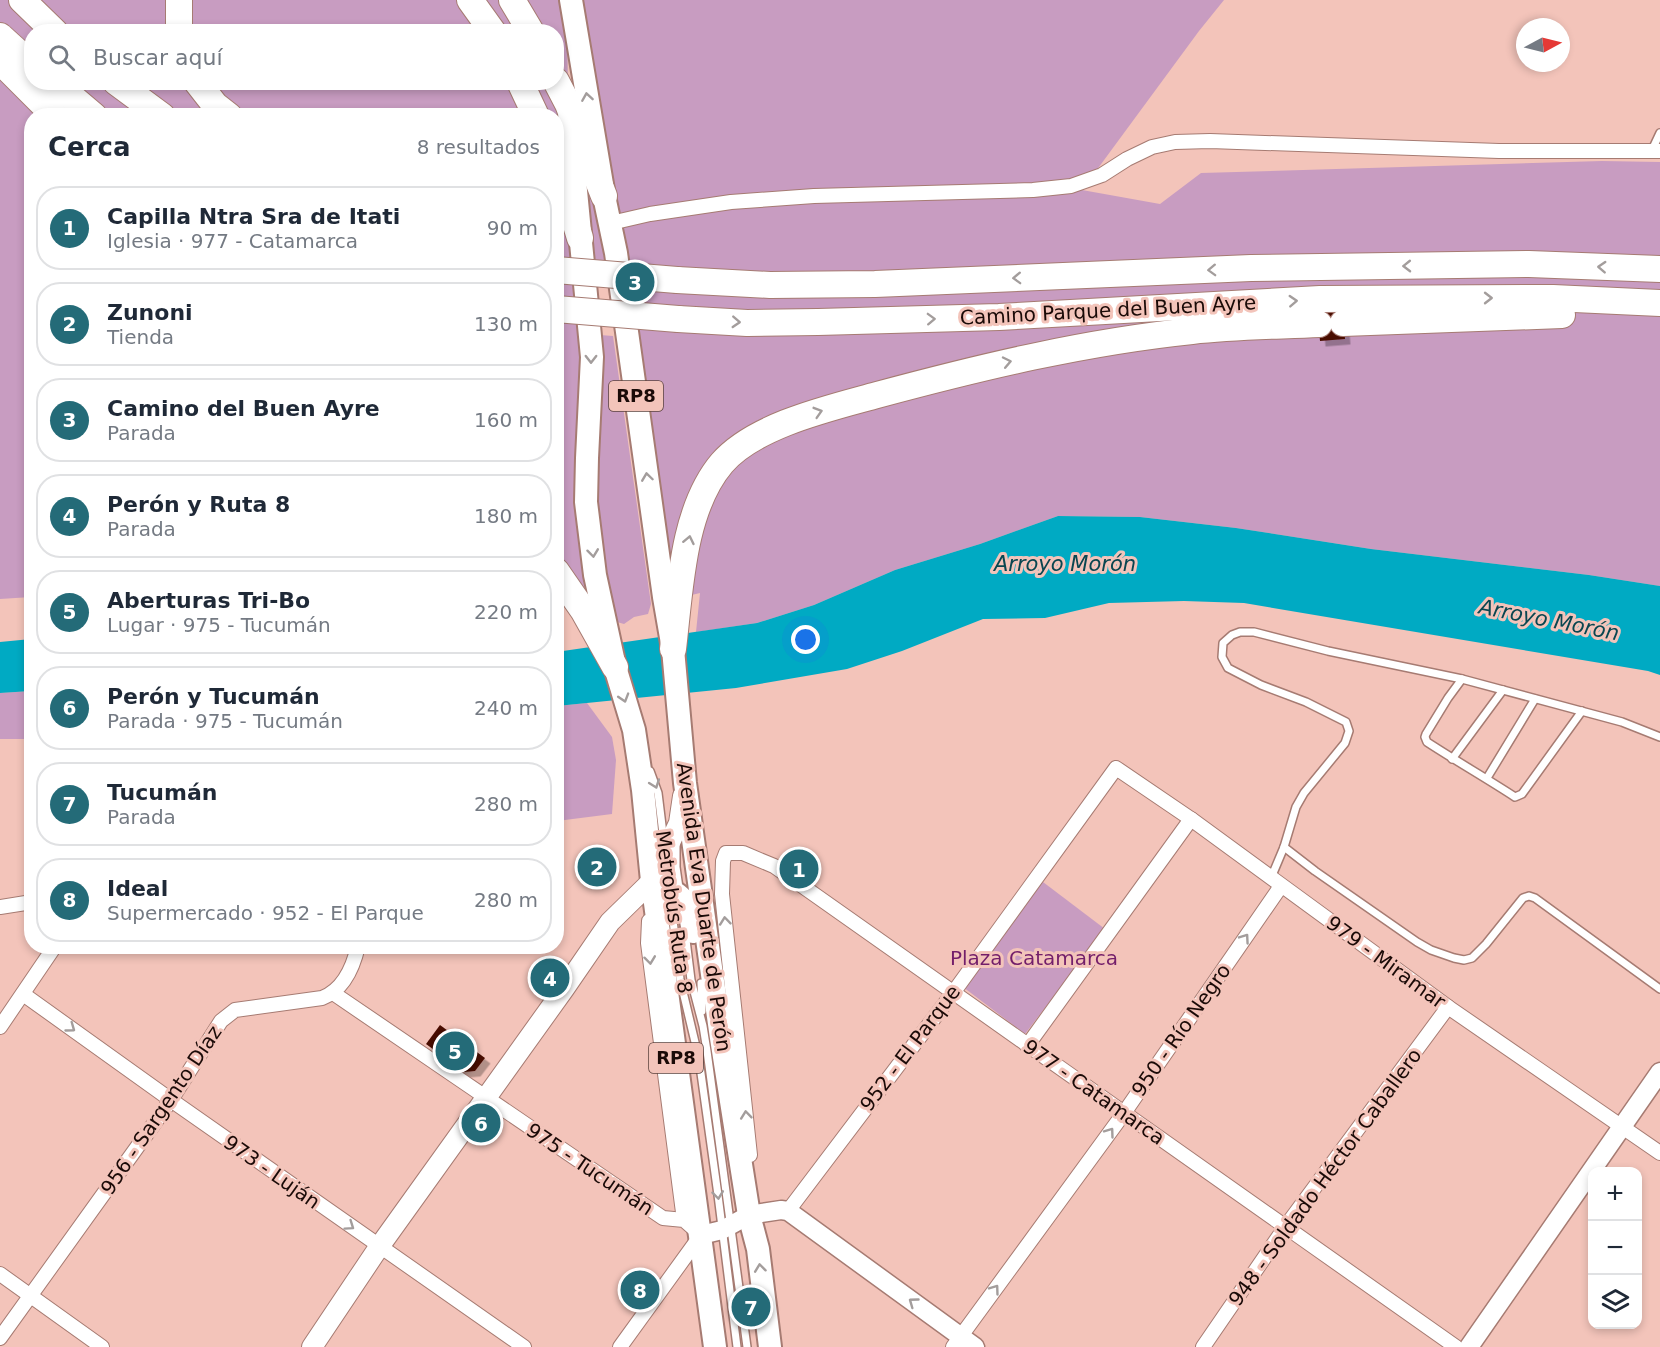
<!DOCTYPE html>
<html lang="es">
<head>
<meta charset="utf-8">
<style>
  body { margin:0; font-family:"DejaVu Sans",sans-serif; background:#f2f2f3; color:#1f2937 }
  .controls { position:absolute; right:18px; bottom:18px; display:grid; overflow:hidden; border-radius:12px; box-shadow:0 3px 9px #0003 }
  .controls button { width:54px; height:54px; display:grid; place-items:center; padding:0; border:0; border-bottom:2px solid #e0e1e3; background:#fff; color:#1f2937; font:30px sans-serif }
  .compass { position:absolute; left:1516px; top:18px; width:54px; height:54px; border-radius:50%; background:#fff; box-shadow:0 3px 9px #0003; rotate:83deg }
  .you { position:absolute; left:806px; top:640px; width:21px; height:21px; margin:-15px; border:4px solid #fff; border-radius:50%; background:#1a73e8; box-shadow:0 0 0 9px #1a73e833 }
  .badge { display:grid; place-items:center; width:39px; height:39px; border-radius:50%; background:#246b78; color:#fff; font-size:20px; font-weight:700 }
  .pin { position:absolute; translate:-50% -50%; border:3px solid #fff; box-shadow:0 2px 6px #0006 }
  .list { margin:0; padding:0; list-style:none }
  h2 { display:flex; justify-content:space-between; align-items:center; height:78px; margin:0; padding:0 24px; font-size:26px }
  h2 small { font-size:20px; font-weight:400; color:#747a83 }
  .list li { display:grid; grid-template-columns:39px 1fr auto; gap:18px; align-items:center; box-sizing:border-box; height:84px; margin:0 12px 12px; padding:0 12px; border:2px solid #e0e1e3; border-radius:24px }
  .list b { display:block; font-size:22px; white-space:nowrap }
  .list p { margin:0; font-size:20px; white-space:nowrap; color:#747a83 }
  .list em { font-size:20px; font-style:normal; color:#747a83 }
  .icon { flex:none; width:33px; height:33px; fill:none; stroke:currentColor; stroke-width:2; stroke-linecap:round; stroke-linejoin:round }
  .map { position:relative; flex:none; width:1660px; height:1347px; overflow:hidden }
  .search { position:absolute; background:#fff; box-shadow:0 3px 9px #0003; left:24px; top:24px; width:540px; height:66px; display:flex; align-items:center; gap:15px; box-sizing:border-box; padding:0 21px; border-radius:24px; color:#747a83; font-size:22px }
  .panel { position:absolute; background:#fff; box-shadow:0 3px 9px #0003; left:24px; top:108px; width:540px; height:846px; border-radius:24px }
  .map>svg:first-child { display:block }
  .green { fill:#c89cc1; fill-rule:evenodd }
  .water { fill:#00aac3 }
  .building { fill:#4a0c03; filter:url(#shadow) }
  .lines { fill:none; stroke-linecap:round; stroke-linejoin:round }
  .service-casing { stroke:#a67b72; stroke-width:10 }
  .minor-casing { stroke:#a67b72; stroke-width:16 }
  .tertiary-casing { stroke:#a67b72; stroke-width:21 }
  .secondary-casing { stroke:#a67b72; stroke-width:22 }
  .primary-casing { stroke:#a67b72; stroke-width:26 }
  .motorway-casing { stroke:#a67b72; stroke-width:28 }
  .service { stroke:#fff; stroke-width:7 }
  .minor { stroke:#fff; stroke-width:14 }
  .tertiary { stroke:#fff; stroke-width:18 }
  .secondary { stroke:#fff; stroke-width:20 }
  .primary { stroke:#fff; stroke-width:22 }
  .motorway { stroke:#fff; stroke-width:26 }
  .motorway-bridge-casing { stroke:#a67b72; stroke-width:28; stroke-linecap:butt }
  .motorway-bridge { stroke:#fff; stroke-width:26 }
  .oneway { stroke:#a39d9c }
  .labels { text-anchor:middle; stroke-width:6; stroke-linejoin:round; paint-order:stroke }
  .shield { fill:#f3c4ba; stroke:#5b423d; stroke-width:1.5 }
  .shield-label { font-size:18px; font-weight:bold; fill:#1a0a07 }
  .street-label { font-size:20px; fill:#1a0a07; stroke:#f3c4ba }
  .park-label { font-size:20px; fill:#731e6a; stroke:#f3c4ba }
  .water-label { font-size:21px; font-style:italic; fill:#094650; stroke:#f3c4ba }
</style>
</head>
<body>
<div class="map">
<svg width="1660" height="1347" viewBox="0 0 1660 1347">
  <defs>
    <filter id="shadow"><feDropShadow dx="5.5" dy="5.5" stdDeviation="0" flood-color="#0004"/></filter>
  </defs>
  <rect width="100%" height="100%" fill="#f3c4ba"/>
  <g class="green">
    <path d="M0,0H567L568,104L587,458L602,605L557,604L556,116H32L31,597L0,599ZM32,32H556V82H32Z"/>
    <polygon points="571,0 1224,0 1199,31 1082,190 1160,204 1201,173 1602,161 1660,162 1660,586 1589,575 1371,549 1236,528 1140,517 1058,516 980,544 895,570 814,605 757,623 696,632 700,593 679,598 664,597"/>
    <polygon points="585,185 590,189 605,261 591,260"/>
    <polygon points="600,335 613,336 651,604 648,614 634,617 624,624 617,622 608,587 597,514"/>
    <polygon points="31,691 31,739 0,739 0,693"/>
    <polygon points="587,703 612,737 616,760 612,814 557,821 557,706"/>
    <polygon points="1043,882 1105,929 1025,1034 963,987"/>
  </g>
  <g class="water">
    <polygon points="1058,516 1140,517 1236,528 1371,549 1589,575 1660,586 1660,675 1648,671 1244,603 1184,601 1109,603 1045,618 983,619 902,651 847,669 736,688 557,706 556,652 757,623 814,605 895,570 980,544"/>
    <polygon points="31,639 31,691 0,693 0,642"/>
  </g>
  <g class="building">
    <polygon points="1342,304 1345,339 1320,341 1317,306"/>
    <polygon points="440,1025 485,1058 475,1071 464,1072 426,1044"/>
  </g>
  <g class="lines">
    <g class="service-casing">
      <g id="service">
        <polyline points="1652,150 1660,133"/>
        <path d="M1462,679L1448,698L1426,734L1425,737L1427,742C1456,761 1486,778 1515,797L1522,794L1582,711"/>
        <polyline points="1452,759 1503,690"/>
        <polyline points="650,771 658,793 664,842"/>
        <polyline points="1487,778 1535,699"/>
        <polyline points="676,845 676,867 679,888"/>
        <polyline points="1284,847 1315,871 1417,942 1431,950 1454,958 1464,960 1472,958 1486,944 1523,898 1529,896 1535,898 1660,989"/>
        <polyline points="1271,878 1284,847 1296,807 1304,793 1345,743 1349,731 1346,722 1306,702 1261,685 1228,668 1222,657 1223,643 1232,635 1240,632 1254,632 1328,651 1462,679 1622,722 1660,737"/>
        <polyline points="670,895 680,979 699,1059 718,1195 737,1347"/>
        <polyline points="685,932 691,980 703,1026 707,1051 747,1347"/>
        <polyline points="701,983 702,1011"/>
      </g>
    </g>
    <g class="minor-casing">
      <g id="minor">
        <polyline points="611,223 650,214 731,202 814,196 1033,190 1071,186 1102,175 1127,159 1152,147 1175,142 1210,141 1499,151 1660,151"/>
        <polyline points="0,907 32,902"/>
        <polyline points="649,921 648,943 684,1220"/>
        <polyline points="333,993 663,1218 684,1220 701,1235 620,1347"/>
        <polyline points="23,994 171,1100 524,1347"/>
        <polyline points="0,1027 55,946"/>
        <polyline points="1027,1046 1191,819"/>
        <polyline points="750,1155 722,894 723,861 726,853 743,853 774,866 1456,1347"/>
        <polyline points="788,1211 953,993 1116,768 1191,819 1448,1007 1660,1153"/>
        <polyline points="0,1274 102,1347"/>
        <path d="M0,1338L171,1100L221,1021L235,1010L322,998C343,990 353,968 358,946"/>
        <polyline points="953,1347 1124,1113 1281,886"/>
        <polyline points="1203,1347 1286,1226 1448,1007"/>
      </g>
    </g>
    <g class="tertiary-casing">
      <g id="tertiary">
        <polyline points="701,1235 722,1230 749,1215 781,1210 788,1211 975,1347"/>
        <polyline points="1469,1347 1660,1072"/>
      </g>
    </g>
    <g class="secondary-casing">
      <polyline id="secondary" points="312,1347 379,1247 564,989 610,922 652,881 679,823 683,796"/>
    </g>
    <g class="primary-casing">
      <g id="primary">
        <polyline points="571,0 604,196 616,253 664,597 673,649 685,783 721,1038 749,1215 758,1249 770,1347"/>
        <polyline points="569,118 592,357 587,458 586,502 595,575 615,667 634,730 643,790 652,881 715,1347"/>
        <path d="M652,881C683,895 688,898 693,932"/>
      </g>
    </g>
    <g class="motorway-casing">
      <g id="motorway">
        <polyline points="22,0 55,32"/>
        <polyline points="179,0 179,32"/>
        <polyline points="470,0 493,32"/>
        <polyline points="512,0 531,32"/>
        <polyline points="0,36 32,65"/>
        <polyline points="0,61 55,116"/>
        <polyline points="556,81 568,104 604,196"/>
        <polyline points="54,82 94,116"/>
        <polyline points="116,82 162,116"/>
        <polyline points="197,82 215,105 229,116"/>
        <polyline points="520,82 536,116"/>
        <polyline points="556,165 565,188 580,238"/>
        <polyline points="677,280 770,285 875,284 1251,268 1529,264 1660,269"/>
        <polyline points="678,319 747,323 818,322 999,317 1320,299 1553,298 1660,303"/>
        <polyline points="1343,323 1562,315"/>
        <polyline points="556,571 583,610 615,667"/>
        <path d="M673,649C680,591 682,510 722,463C755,425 830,408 877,395C981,367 1085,342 1192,331C1234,326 1277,326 1319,324"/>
      </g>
    </g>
    <use href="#service" class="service"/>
    <use href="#minor" class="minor"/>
    <use href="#tertiary" class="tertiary"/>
    <use href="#secondary" class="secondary"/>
    <use href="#primary" class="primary"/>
    <use href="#motorway" class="motorway"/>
    <g class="motorway-bridge-casing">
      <g id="motorway-bridge">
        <polyline points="556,270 677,280"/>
        <polyline points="556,309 678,319"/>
      </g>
    </g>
    <use href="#motorway-bridge" class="motorway-bridge"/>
  </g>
  <defs><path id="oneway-chevron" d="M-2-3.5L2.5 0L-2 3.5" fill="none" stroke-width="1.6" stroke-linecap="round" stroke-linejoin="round" transform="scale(1.5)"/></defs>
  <g class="oneway">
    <use href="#oneway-chevron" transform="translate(587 97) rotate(-99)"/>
    <use href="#oneway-chevron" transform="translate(1407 266) rotate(179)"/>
    <use href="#oneway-chevron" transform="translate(1602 267) rotate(-177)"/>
    <use href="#oneway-chevron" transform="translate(1212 270) rotate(178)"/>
    <use href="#oneway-chevron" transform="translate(1017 278) rotate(178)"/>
    <use href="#oneway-chevron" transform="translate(1488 298)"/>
    <use href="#oneway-chevron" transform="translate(1293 301) rotate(-3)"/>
    <use href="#oneway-chevron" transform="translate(931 319) rotate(-2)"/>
    <use href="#oneway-chevron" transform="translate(736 322) rotate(3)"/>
    <use href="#oneway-chevron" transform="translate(591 359) rotate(90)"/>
    <use href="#oneway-chevron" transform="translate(1007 362) rotate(-12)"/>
    <use href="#oneway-chevron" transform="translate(818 412) rotate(-17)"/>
    <use href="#oneway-chevron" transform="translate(647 477) rotate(-98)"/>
    <use href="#oneway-chevron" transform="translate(689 540) rotate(-78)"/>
    <use href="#oneway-chevron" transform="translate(593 553) rotate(83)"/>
    <use href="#oneway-chevron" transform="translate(624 698) rotate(73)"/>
    <use href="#oneway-chevron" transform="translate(655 784) rotate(70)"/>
    <use href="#oneway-chevron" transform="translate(725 921) rotate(-96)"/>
    <use href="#oneway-chevron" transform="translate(1245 938) rotate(-55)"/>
    <use href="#oneway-chevron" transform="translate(650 960) rotate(83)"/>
    <use href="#oneway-chevron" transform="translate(71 1028) rotate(36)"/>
    <use href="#oneway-chevron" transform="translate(746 1115) rotate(-96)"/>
    <use href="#oneway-chevron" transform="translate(1110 1132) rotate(-54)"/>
    <use href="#oneway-chevron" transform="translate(718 1195) rotate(83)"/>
    <use href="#oneway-chevron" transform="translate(350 1226) rotate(35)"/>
    <use href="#oneway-chevron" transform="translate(760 1268) rotate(-97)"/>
    <use href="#oneway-chevron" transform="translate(995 1289) rotate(-54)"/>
    <use href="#oneway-chevron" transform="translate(913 1302) rotate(-144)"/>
  </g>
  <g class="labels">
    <g class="shield">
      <rect x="609" y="381" width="54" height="30" rx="4.5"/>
      <rect x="649" y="1043" width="54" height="30" rx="4.5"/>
    </g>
    <g class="shield-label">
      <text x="636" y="402">RP8</text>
      <text x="676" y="1064">RP8</text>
    </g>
    <g class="street-label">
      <text transform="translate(1108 310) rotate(-3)" y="7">Camino Parque del Buen Ayre</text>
      <text transform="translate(704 907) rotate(82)" y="7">Avenida Eva Duarte de Perón</text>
      <text transform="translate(674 912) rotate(82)" y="7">Metrobús Ruta 8</text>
      <text transform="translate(1386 962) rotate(36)" y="7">979 - Miramar</text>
      <text transform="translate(1181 1030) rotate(-55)" y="7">950 - Río Negro</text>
      <text transform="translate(910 1048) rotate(-53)" y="7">952 - El Parque</text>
      <text transform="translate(1094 1092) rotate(35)" y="7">977 - Catamarca</text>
      <text transform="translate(161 1110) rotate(-56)" y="7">956 - Sargento Díaz</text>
      <text transform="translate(590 1169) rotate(34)" y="7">975 - Tucumán</text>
      <text transform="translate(272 1172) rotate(35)" y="7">973 - Luján</text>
      <text transform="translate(1325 1177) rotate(-54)" y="7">948 - Soldado Héctor Caballero</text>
    </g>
    <g class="park-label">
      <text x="1034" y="965">Plaza Catamarca</text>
    </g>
    <g class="water-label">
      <text x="1065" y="571">Arroyo Morón</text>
      <text transform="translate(1549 620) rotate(11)" y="7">Arroyo Morón</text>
    </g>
  </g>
</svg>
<div class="controls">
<button>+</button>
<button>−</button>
<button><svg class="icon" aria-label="layers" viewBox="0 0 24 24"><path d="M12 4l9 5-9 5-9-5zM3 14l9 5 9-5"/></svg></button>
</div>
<svg class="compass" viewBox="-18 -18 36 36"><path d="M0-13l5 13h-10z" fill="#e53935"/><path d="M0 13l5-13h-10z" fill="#747a83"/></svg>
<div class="you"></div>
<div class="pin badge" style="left:799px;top:869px">1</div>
<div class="pin badge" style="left:597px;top:867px">2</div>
<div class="pin badge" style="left:635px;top:282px">3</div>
<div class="pin badge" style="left:550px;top:978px">4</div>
<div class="pin badge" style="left:455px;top:1051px">5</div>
<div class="pin badge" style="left:481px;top:1123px">6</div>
<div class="pin badge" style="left:751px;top:1307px">7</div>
<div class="pin badge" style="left:640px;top:1290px">8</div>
<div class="search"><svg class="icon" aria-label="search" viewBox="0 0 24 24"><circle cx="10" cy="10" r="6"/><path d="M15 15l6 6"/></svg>Buscar aquí</div>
<section class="panel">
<h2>Cerca<small>8 resultados</small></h2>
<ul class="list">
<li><span class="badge">1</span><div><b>Capilla Ntra Sra de Itati</b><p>Iglesia · 977 - Catamarca</p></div><em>90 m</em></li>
<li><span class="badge">2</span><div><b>Zunoni</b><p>Tienda</p></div><em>130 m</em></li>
<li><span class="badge">3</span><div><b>Camino del Buen Ayre</b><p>Parada</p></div><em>160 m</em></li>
<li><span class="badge">4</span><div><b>Perón y Ruta 8</b><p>Parada</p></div><em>180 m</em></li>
<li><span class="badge">5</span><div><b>Aberturas Tri-Bo</b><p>Lugar · 975 - Tucumán</p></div><em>220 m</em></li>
<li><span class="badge">6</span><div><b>Perón y Tucumán</b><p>Parada · 975 - Tucumán</p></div><em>240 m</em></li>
<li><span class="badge">7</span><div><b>Tucumán</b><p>Parada</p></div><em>280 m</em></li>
<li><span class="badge">8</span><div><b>Ideal</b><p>Supermercado · 952 - El Parque</p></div><em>280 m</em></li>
</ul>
</section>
</div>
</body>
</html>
